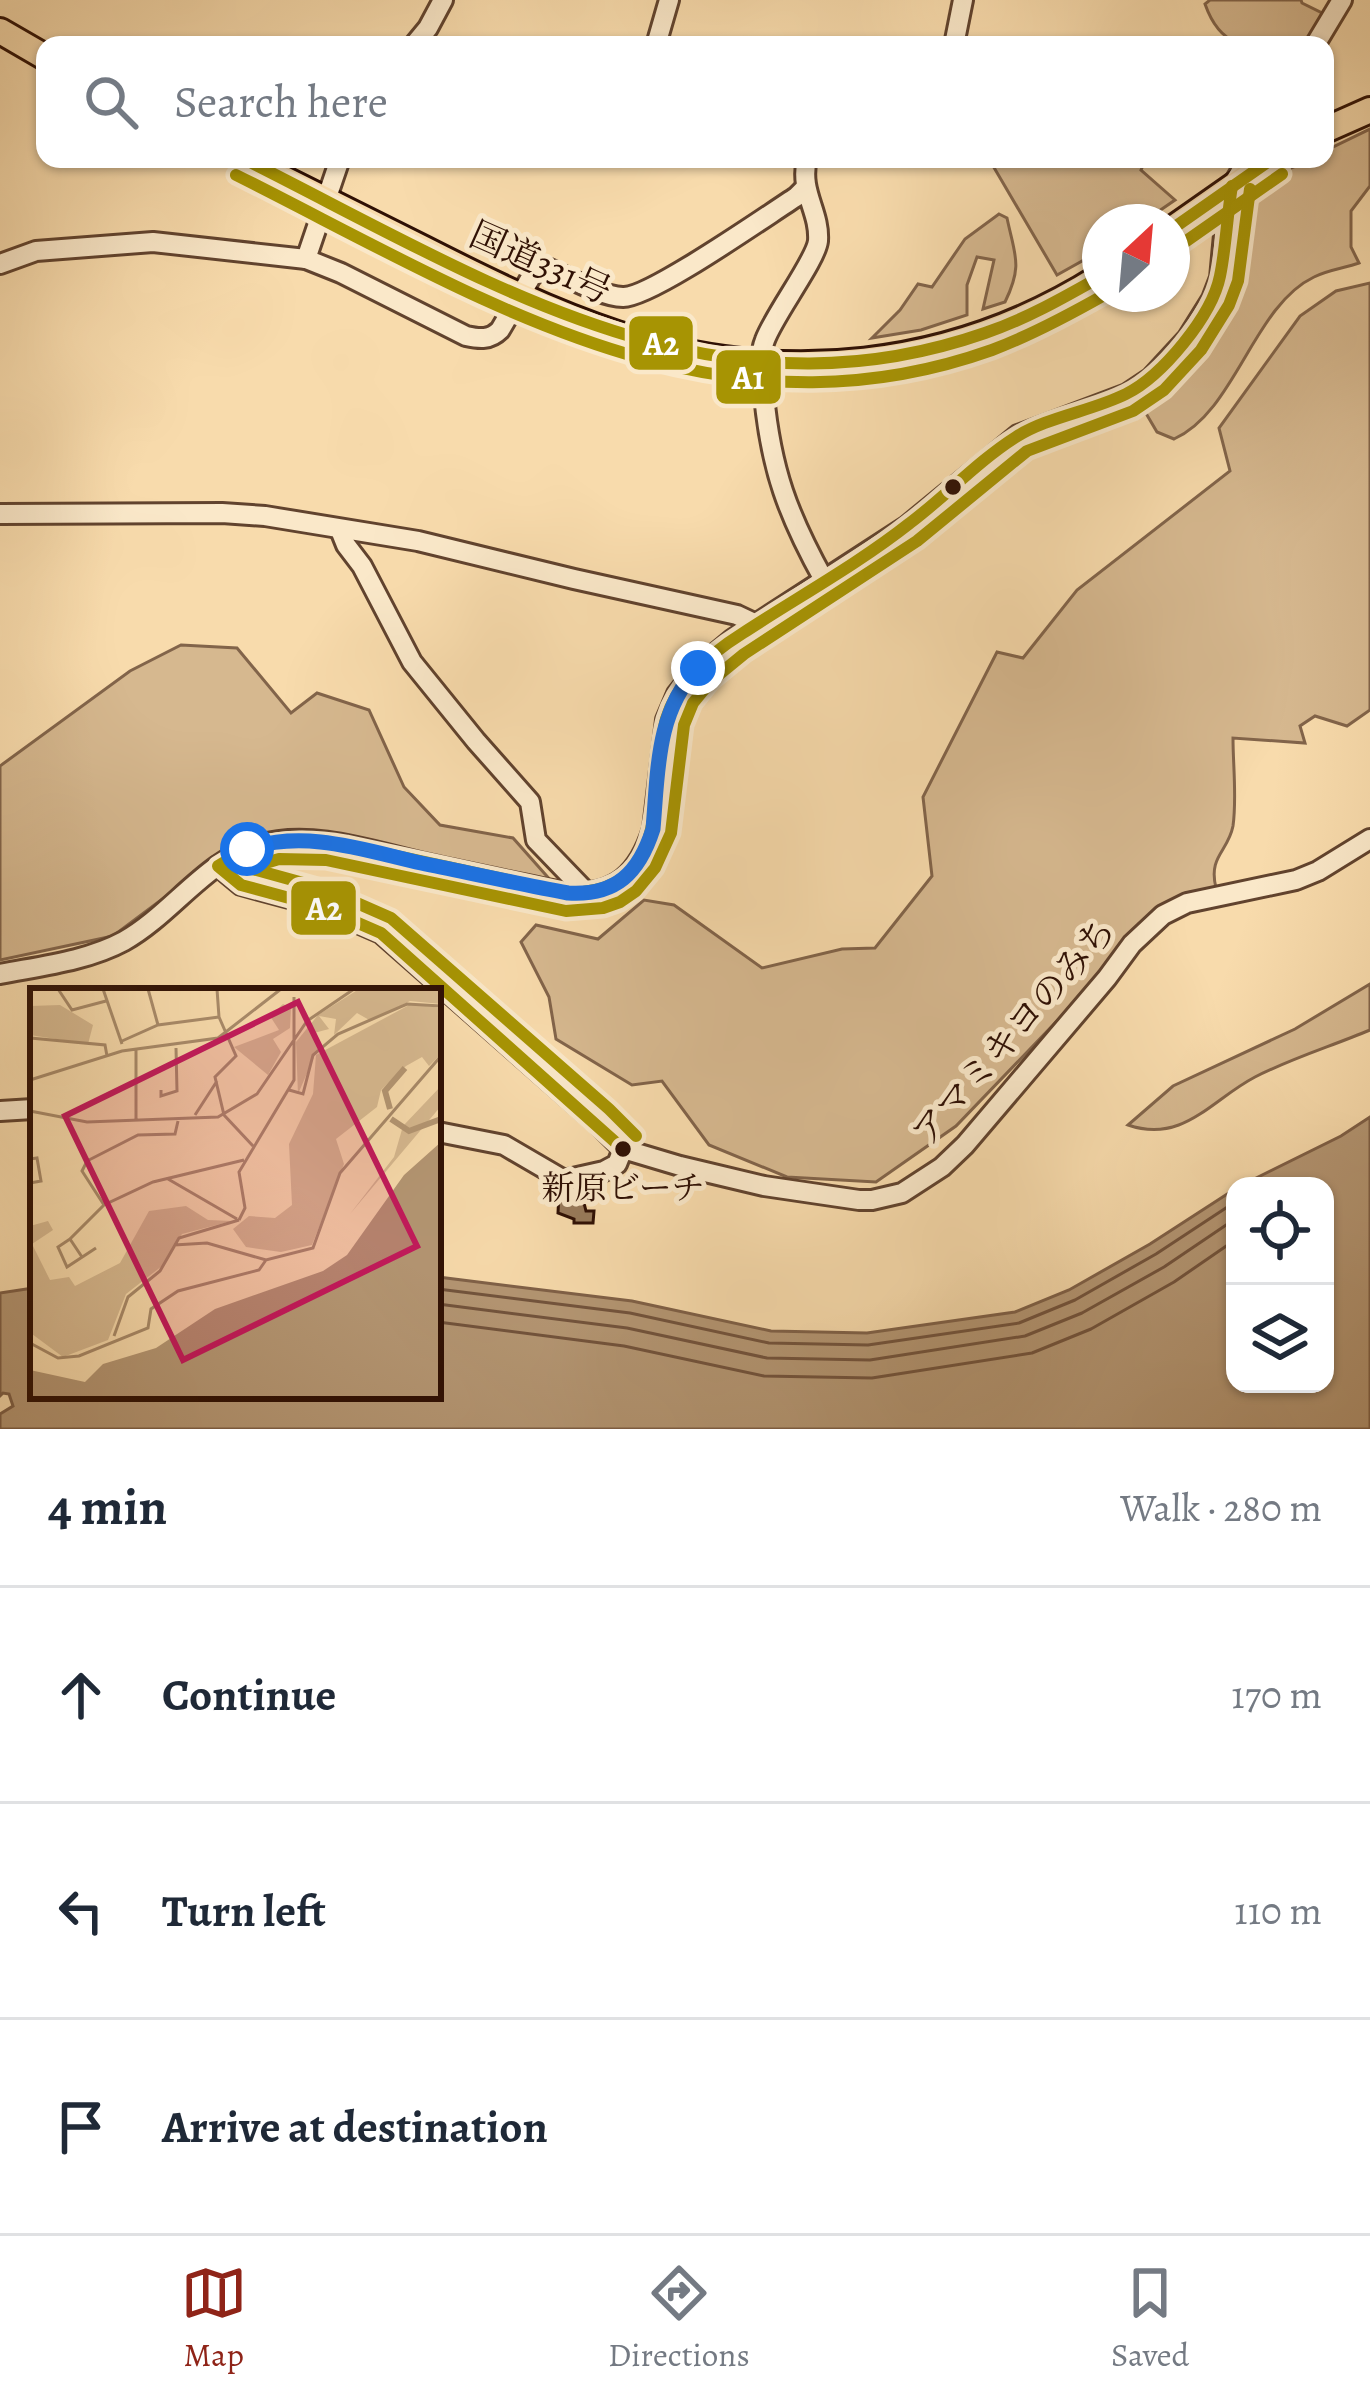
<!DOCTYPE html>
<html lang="en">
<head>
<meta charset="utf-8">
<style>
  body { margin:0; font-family:Alegreya,"Noto Serif JP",serif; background:#f6f6f7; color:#1f2937 }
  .controls { position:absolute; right:36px; bottom:36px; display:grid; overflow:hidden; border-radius:24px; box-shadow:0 3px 9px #0004 }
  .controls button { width:108px; height:108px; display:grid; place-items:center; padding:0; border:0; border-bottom:3px solid #e0e1e3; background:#fff; color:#1f2937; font:60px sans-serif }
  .compass { position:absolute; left:1082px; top:204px; width:108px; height:108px; border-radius:50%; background:#fff; box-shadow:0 3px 9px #0004; rotate:26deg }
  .stop { position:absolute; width:36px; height:36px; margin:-27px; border:9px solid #1a73e8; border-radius:50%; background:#fff }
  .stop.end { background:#1a73e8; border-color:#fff; box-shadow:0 3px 12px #0008 }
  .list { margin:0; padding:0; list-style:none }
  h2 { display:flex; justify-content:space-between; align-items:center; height:156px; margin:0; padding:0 48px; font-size:51px }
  h2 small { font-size:39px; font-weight:400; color:#747a83 }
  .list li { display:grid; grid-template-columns:78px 1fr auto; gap:36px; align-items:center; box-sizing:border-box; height:216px; padding:0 48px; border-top:3px solid #e0e1e3 }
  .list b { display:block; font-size:45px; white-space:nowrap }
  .list em { font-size:39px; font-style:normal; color:#747a83 }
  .icon { flex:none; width:66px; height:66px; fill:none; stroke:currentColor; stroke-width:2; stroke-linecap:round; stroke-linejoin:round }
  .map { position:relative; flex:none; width:1370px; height:1429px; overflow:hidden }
  .search { position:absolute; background:#fff; box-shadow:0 3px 9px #0004; left:36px; right:36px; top:36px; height:132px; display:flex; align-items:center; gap:30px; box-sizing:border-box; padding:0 42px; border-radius:24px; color:#747a83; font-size:45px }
  .sheet { height:804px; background:#fff }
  nav { display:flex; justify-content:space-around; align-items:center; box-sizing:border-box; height:168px; border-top:3px solid #e0e1e3; background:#fff; font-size:33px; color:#747a83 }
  nav a { display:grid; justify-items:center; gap:6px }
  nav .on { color:#8f2418 }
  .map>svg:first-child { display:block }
  .green { fill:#d6b88f; stroke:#82644a; stroke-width:3 }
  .water { fill:#b49673; stroke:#7f6047; stroke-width:3 }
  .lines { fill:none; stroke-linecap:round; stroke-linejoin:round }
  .shore { stroke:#72533c; stroke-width:3 }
  .building { fill:#987a5b; stroke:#2f1004; stroke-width:3 }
  .minor-casing { stroke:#61432e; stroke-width:24 }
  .highway-casing { stroke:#2f1004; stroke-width:30 }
  .minor { stroke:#fae8c9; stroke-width:18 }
  .highway { stroke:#f8dbac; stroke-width:24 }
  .bus-1-casing { stroke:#fae8c9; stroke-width:21 }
  .bus-2-casing { stroke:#fae8c9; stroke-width:21 }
  .bus-1 { stroke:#a79403; stroke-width:12 }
  .bus-2 { stroke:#a79403; stroke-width:12 }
  .route { stroke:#1a73e8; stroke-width:15 }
  .bus-dot { fill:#2f1004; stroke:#fae8c9; stroke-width:4.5 }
  .labels { text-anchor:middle; stroke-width:10; stroke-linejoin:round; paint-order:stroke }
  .bus-label { font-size:33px; fill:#2f1004; stroke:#fae8c9 }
  .street-label { font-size:36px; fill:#2f1004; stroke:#fae8c9 }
  .inset-river { fill:none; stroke:#b49673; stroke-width:6 }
  .inset-road { fill:none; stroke:#a88a69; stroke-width:3 }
  .view { fill:#c2185b; fill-opacity:0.15; stroke:#c2185b; stroke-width:6 }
  .inset-edge { fill:none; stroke:#2f1004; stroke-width:6 }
  .line-badge { stroke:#fae8c9; stroke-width:4.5 }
  .badge-label { font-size:33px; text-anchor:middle; font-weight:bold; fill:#fff }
</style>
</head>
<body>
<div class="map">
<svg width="1370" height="1429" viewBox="0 0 1370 1429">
  <rect width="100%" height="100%" fill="#f8dbac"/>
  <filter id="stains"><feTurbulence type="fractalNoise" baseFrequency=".00167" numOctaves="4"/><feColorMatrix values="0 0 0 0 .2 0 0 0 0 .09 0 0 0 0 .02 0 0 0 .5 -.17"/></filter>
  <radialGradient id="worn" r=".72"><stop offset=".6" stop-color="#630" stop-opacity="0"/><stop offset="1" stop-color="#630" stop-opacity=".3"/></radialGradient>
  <g class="green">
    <path d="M1210,0H1301L1302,3L1324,14L1306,45C1258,45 1224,58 1205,4Z"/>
    <path d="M1370,129V186L1351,211V247L1359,263C1345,268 1327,270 1314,277C1253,306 1236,411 1174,439L1157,432L1144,410C1165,386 1190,365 1210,341C1240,304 1247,252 1247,206C1268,183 1293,159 1325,159V151Z"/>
    <polygon points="989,159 1146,159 1141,170 1175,200 1143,222 1100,222 1100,251 1057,275"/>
    <path d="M999,214L1007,218C1015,256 1023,265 1005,302L983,309L994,260L977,257L967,285V315L921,330L872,338L900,310L918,284L932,287L965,239Z"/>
    <path d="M1370,283V710L1347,726L1315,716L1300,726L1305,743L1233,738C1233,766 1237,798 1233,826C1228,852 1208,856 1216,888L1186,893L1161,909L1104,972L956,1126L876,1182L787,1177L709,1145L662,1081L632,1085L556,1039L549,997L521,942L536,925L598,939L644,900L674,905L762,968L842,949L875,948L932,876L923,797L997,652L1023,658L1077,590L1230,471L1219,428L1300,316L1336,291Z"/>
    <polygon points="181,645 237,648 291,713 317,693 369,710 404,787 440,825 513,838 553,883 337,835 285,831 236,844 113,936 0,960 0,766 130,671"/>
    <path d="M1370,984V1030C1332,1046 1292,1058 1255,1077C1211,1100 1183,1144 1128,1125L1173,1086L1295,1029Z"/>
  </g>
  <polygon class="water" points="1370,1117 1370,1429 0,1429 0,1414 13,1406 9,1394 3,1393 0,1396 0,1293 33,1288 33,1396 438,1396 438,1277 632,1301 771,1331 867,1333 1015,1312 1069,1290 1150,1244 1235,1189 1235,1384 1325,1384 1325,1186 1240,1186 1341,1136"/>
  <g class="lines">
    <g class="shore">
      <polyline points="438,1289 630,1313 769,1343 868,1345 1019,1323 1075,1300 1156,1254 1235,1202"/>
      <polyline points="438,1304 627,1328 767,1358 870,1360 1025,1336 1082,1313 1164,1267 1235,1219"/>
      <polyline points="438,1322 624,1346 764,1376 872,1378 1032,1353 1091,1329 1174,1282 1235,1240"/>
    </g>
  </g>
  <polygon class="building" points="581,1191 586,1211 594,1211 593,1223 574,1223 574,1219 558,1213 559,1192"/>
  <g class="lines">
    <g class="minor-casing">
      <g id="minor">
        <polyline points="414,45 428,28 443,0"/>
        <polyline points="656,45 669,0"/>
        <polyline points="954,45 963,0"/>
        <polyline points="1315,45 1342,0"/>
        <path d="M807,159C799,192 820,211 818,241C816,260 774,315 765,340C758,357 762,377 764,395C771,470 788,515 824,580"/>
        <polyline points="306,259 340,159"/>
        <path d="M0,264L36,251L153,242L306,259L341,273L466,336C480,339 490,340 500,330L531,277L543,266C564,275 601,297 623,297C650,298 766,216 796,197L804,189"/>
        <polyline points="0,514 222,513 265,516 418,541 574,579 737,615 756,624"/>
        <polyline points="340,530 346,545 362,566 412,662 476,741 530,802 536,840 588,894"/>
        <polyline points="218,866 241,885 319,906 381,933 597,1123 623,1149 680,1166 764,1186 859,1200 872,1200 902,1193 942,1167 965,1145 1107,978 1132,944 1163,915 1187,903 1296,880 1318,871 1370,839"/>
        <path d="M0,974C41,966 87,961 124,941C172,914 206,860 259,845C312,830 371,851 423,863C471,873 519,884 568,893C616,896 639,873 653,829L666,720L677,694L698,668L733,639L907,526L1018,435L1127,394L1151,378L1187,339L1212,299L1220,278L1225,224L1232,186L1248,159"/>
        <polyline points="0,1111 33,1109"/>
        <polyline points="438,1132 504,1145 564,1180 604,1171 617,1164 623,1149"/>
      </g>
    </g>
    <g class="highway-casing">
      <g id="highway">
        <polyline points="0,31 45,57"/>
        <polyline points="1325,130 1370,110"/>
        <path d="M244,159C304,189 364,219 424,249C487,281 550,312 617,334C781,388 953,370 1100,277"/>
        <polyline points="1172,229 1272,159"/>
      </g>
    </g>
    <use href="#minor" class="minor"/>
    <use href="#highway" class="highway"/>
    <g class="bus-1-casing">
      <g id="bus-1">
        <path d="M244,159C482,278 709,429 985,333C1026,319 1063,298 1100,277"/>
        <polyline points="1172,229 1272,159"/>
        <path d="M623,1149L381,933L319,906L241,885L218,866C259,839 299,837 346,845L568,893C676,892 647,790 666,719C677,682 711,653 743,633C798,597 858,564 910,523C946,496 978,461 1016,437C1047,417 1092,411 1126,394C1162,376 1212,316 1220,276C1226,247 1227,216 1232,186"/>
      </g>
    </g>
    <g class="bus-2-casing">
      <g id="bus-2">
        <path d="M236,175C478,296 711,450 992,350C1032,335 1069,315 1106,294"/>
        <polyline points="1182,244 1282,174"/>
        <polyline points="636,1136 609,1109 391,918 325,889 249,868 279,859 326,860 566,911 603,908 620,902 636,891 655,868 671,833 684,725 693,703 711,681 744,654 917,541 1027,451 1133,411 1164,390 1201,350 1229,305 1238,281 1250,189"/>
      </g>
    </g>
    <use href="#bus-1" class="bus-1"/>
    <use href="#bus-2" class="bus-2"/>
  </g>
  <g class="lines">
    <path class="route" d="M247,849C304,829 364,850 421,863C470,873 519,884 568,893C616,896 639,873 653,829C658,772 656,711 698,668"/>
  </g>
  <g class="bus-dot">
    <circle cx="953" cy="487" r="10"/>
    <circle cx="623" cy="1149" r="10"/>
  </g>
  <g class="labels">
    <g class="bus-label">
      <text x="623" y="1199">新原ビーチ</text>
    </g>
    <g class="street-label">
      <text transform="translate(541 262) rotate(24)" y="13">国道331号</text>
      <text transform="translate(1013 1031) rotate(-49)" y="13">アマミキヨのみち</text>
    </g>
  </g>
  <g transform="translate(30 988)">
    <rect width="411" height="411" fill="#f8dbac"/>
    <path d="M329,1H411V16L380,13L341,33L327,25L304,47L306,31L289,28L299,41L284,45L288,60L268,106L266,54L288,27ZM253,16L261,20L260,40L243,51L251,64L238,87L204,59L249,42L240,28ZM381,16L411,20V66L399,78L392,69L376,78L351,102L347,119L306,151L314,176L282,257L251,264L216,259L203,241L219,228L245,230L262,217L259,156L283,106L286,67ZM30,17L63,37L58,56L0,47V18ZM411,98V118L320,226L364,169L373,138ZM156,218L178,232L202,233L152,246L132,278L96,306L78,352L33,369L2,346L0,238L18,233L23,242L2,256L20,292L39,289L45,298L90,275L119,223Z" fill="#d6b88f"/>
    <path d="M411,154V410H0V382L55,394L73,376L126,360L185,321L293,283L317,267L374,187Z" fill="#b49673"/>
    <path class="inset-river" d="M360,121L355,103L375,80M361,131L379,143L411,131"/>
    <path class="inset-road" d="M28,1L42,22L76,13M73,1L92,56M118,1L128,37M187,1L189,29L206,68L185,89L194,127L223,158M0,50L75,57L77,68M92,53L128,37L189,29M0,92L92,63L188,50L251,1M131,102V108L147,103L146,60M259,102L273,106L283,67L308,46L377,16L411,18M0,123L57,134L188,129L227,106L277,33L324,1M165,127L187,93M106,131V62M0,171L7,170L11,193L0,195M138,191L207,231M74,217L52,183L57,173L108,147L145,146L148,133M209,232L215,220L209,184L264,92V9M40,251L28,259L37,279L66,260M144,257L177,255L236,272L283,260L310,185L411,68M52,269L40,251L74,217L123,194L214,172M84,348L98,309L130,283L149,250L209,232M0,355L28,370L49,368L118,340L121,321L148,303L229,282L236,272"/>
    <path class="view" d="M268,14L387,258L153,372L35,128Z"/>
    <rect width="411" height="411" class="inset-edge"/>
  </g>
  <g class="line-badge">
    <rect x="627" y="314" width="68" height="58" rx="12" fill="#a79403"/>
    <rect x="714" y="348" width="69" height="58" rx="12" fill="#a79403"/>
    <rect x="289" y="879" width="69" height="58" rx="12" fill="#a79403"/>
  </g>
  <g class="badge-label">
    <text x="661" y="355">A2</text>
    <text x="748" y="389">A1</text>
    <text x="324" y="920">A2</text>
  </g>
  <rect width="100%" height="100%" filter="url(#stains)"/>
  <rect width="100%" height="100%" fill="url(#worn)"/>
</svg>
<div class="controls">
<button><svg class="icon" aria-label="locate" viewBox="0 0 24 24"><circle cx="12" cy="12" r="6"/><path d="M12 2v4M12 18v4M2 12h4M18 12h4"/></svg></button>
<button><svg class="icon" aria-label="layers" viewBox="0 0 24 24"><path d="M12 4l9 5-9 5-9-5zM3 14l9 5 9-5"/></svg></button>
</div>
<svg class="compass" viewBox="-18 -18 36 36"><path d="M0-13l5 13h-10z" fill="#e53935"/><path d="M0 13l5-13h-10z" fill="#747a83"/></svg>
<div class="stop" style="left:247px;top:849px"></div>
<div class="stop end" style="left:698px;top:668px"></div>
<div class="search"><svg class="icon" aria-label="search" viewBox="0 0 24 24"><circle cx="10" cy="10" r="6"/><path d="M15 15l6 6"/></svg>Search here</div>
</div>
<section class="sheet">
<h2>4 min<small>Walk · 280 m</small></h2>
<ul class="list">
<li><svg class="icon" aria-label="ahead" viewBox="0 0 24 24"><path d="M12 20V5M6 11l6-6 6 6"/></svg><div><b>Continue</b></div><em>170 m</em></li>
<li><svg class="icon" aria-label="left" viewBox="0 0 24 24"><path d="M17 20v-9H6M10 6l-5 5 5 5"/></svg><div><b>Turn left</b></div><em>110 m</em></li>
<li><svg class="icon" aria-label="arrive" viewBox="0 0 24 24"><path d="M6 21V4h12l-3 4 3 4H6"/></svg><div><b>Arrive at destination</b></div></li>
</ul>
</section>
<nav>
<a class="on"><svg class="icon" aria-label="map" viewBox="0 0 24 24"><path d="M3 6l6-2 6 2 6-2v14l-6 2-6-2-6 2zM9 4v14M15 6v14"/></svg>Map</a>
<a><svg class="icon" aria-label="directions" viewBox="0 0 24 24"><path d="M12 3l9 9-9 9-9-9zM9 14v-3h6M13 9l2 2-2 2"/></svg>Directions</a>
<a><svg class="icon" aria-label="saved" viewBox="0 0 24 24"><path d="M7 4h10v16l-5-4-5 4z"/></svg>Saved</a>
</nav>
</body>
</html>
